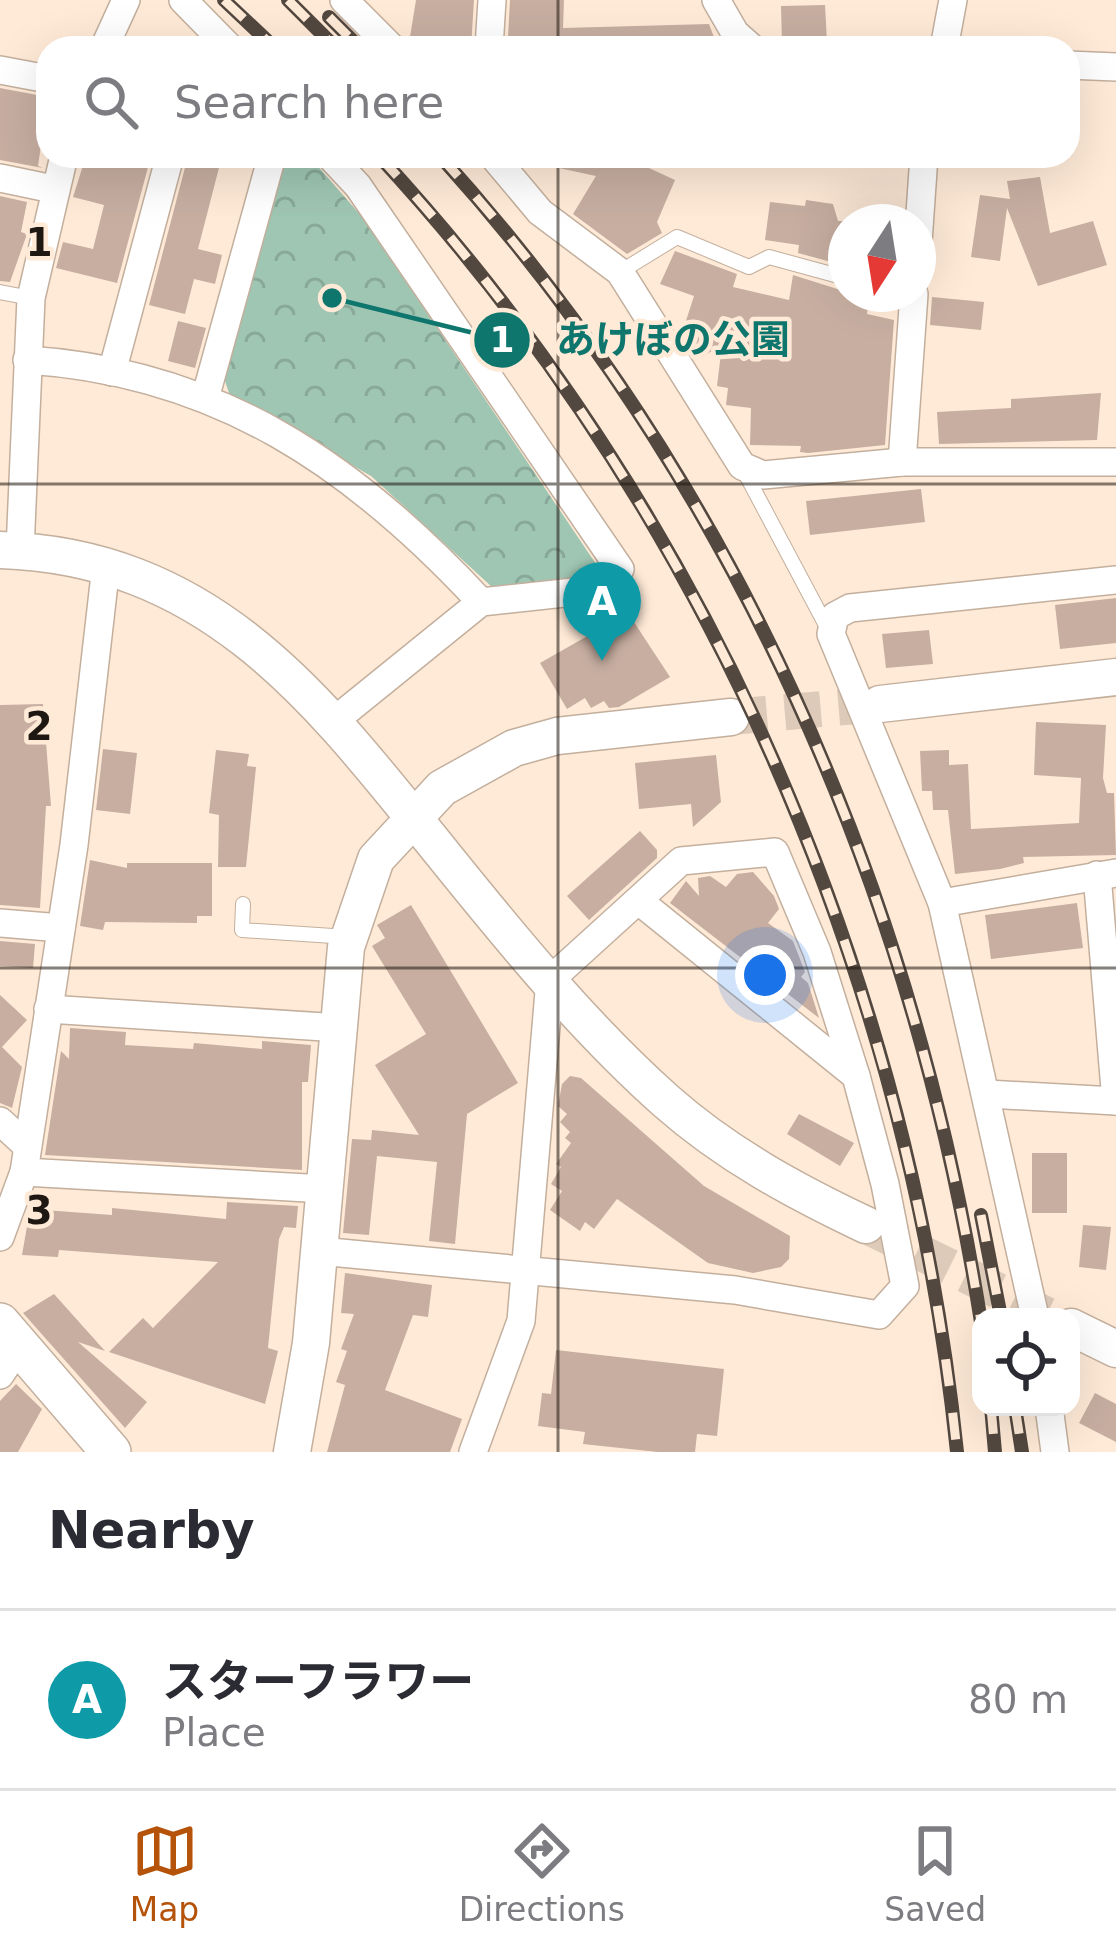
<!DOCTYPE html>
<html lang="en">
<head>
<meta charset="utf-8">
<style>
  body { margin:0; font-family:"DejaVu Sans","Noto Sans JP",sans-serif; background:#f2f2f3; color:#2b2b33 }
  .controls { position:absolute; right:36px; bottom:36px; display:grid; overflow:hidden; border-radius:24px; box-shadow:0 12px 48px #0002 }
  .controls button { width:108px; height:108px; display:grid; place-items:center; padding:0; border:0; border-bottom:3px solid #e1e1e2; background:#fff; color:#2b2b33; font:60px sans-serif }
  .compass { position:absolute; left:828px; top:204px; width:108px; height:108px; border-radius:50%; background:#fff; box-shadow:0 12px 48px #0002; rotate:192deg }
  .you { position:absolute; left:765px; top:975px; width:42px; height:42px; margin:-30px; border:9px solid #fff; border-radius:50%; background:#1a73e8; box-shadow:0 0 0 18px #1a73e833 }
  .badge { display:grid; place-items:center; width:78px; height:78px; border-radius:50%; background:#b45309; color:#fff; font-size:39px; font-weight:700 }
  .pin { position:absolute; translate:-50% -99px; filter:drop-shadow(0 3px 6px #0008) }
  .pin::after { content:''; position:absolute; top:63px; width:42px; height:36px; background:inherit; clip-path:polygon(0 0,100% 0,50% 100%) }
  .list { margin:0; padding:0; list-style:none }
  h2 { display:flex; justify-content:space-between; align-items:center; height:156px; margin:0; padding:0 48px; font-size:51px }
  h2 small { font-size:39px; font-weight:400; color:#7c7c81 }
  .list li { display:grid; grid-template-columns:78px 1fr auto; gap:36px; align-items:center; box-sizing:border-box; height:180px; padding:0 48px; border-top:3px solid #e1e1e2 }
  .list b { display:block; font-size:45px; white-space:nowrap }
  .list p { margin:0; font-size:39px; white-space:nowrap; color:#7c7c81 }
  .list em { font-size:39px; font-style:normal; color:#7c7c81 }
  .icon { flex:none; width:66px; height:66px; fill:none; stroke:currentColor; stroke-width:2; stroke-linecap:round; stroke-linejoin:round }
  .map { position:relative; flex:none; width:1116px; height:1452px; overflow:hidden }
  .search { position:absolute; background:#fff; box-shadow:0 12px 48px #0002; left:36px; right:36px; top:36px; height:132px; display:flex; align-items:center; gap:30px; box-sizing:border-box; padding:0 42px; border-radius:36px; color:#7c7c81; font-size:45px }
  .sheet { height:336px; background:#fff }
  nav { display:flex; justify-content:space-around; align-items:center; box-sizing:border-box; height:168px; border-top:3px solid #e1e1e2; background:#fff; font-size:33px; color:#7c7c81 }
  nav a { display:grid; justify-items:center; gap:6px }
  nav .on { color:#b45309 }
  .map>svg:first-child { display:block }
  .park { fill:url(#park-crowns) }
  .building { fill:#c7aea1 }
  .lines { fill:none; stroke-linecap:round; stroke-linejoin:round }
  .tertiary-tunnel { stroke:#ddcab9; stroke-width:36; stroke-dasharray:36 18; stroke-linecap:butt }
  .service-casing { stroke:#c3af9d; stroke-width:16 }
  .minor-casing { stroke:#c3af9d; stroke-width:30 }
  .tertiary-casing { stroke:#c3af9d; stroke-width:39 }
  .secondary-casing { stroke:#c3af9d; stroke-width:42 }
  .service { stroke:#fff; stroke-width:14 }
  .minor { stroke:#fff; stroke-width:27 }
  .tertiary { stroke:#fff; stroke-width:36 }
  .secondary { stroke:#fff; stroke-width:39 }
  .rail-casing { stroke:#53483f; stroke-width:14 }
  .rail { stroke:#ffead7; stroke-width:9; stroke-dasharray:27; stroke-linecap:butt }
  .grid { fill:none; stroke:#1f1711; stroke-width:3; stroke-opacity:0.55 }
  .grid-label { font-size:39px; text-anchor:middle; font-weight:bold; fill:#1f1711; stroke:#ffead7; stroke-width:9; stroke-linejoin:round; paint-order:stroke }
  .leader { fill:none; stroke:#0f766e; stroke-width:4.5 }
  .callout-dot { fill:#0f766e; stroke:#ffead7; stroke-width:4.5 }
  .mark-label { font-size:36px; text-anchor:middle; font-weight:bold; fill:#fff }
  .callout-label { font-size:39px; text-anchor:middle; font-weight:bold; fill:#0f766e; stroke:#ffead7; stroke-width:9; stroke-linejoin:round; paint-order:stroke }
</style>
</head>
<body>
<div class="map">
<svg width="1116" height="1452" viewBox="0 0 1116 1452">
  <defs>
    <pattern id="park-crowns" width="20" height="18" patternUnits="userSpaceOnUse" patternTransform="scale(3)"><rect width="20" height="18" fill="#9fc6b3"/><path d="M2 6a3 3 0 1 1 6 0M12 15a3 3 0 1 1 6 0" fill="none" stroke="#88a999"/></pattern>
  </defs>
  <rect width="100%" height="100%" fill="#ffead7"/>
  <polygon class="park" points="286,156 309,156 363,218 596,564 593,575 492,587 371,476 230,396 224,378"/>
  <g class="building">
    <polygon points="416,0 474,0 471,48 418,46 419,39 410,37"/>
    <polygon points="510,0 564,0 563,28 709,24 718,48 549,48 549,43 508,37"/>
    <polygon points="825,5 827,42 782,44 781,6"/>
    <polygon points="0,88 48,97 38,166 43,168 0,160"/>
    <polygon points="86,156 151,156 117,283 56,268 63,242 93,249 104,205 73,197"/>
    <polygon points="188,156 221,160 198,249 222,255 215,284 194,279 185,314 149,305"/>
    <polygon points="550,156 623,156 675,180 657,222 662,233 627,254 573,214 596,176 549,166"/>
    <polygon points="1040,177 1050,233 1093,221 1107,265 1038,286 1007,208 1000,261 971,257 980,195 1010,199 1007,181"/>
    <polygon points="0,196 27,202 21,232 27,234 10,282 0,281"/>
    <polygon points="806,200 833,204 838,221 846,221 846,266 798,253 799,245 765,240 770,202 805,206"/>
    <polygon points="675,251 737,274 733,287 789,300 793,275 869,299 867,314 894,320 885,445 808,453 800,452 801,446 750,445 751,408 726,405 728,388 717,386 722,345 702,357 684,327 694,296 660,284"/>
    <polygon points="932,297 984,302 981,330 930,325"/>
    <polygon points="178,321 206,328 195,368 168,361"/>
    <polygon points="1101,393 1097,440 939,444 937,412 1011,408 1011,399"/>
    <polygon points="921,489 925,522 810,535 806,501"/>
    <polygon points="1116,598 1116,643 1060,649 1055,605"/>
    <polygon points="628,613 670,677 619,707 609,708 604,701 591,708 585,698 567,709 540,663"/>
    <polygon points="929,630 933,664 886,668 882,634"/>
    <polygon points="43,704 51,806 46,806 40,908 0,905 0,705"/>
    <polygon points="1036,722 1106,725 1103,778 1107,793 1114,793 1116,855 1023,857 1024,863 1000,869 955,874 948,810 933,810 932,791 922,791 920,751 949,750 949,765 968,764 971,829 1079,823 1081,778 1034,775"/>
    <polygon points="103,749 137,753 130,814 96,810"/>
    <polygon points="216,750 249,754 247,766 256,767 246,867 218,867 219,815 209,813"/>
    <polygon points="716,755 721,802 693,827 691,804 639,809 635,763"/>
    <polygon points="640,831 657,850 657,858 589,920 567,896"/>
    <polygon points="90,860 127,868 127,863 212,863 212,916 197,916 197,923 105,922 103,930 80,926"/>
    <polygon points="753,872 774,896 779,909 768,923 793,941 805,972 801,977 808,983 819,1018 670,903 686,881 699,896 698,878 710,876 726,887 737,874"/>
    <polygon points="1077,903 1083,948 991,959 985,915"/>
    <polygon points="411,905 518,1083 467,1114 455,1244 429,1241 437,1162 377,1156 369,1235 343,1233 352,1139 371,1140 372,1130 419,1135 375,1065 426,1034 372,946 385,938 377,925"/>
    <polygon points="0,941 35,944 33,968 0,966"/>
    <polygon points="0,995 27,1020 2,1047 22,1067 12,1108 0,1103"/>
    <polygon points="70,1028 126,1032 125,1045 193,1049 194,1043 262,1049 262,1041 311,1045 308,1082 302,1082 302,1170 45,1155 61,1051 69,1059"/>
    <polygon points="570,1076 581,1078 704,1186 790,1236 789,1259 781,1267 753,1273 708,1263 617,1199 594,1229 585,1222 580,1231 550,1210 562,1191 551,1184 561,1167 556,1164 571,1143 565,1138 570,1132 560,1122 567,1114 558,1106 562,1084"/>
    <polygon points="799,1114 854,1143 840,1166 787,1134"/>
    <rect x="1032" y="1153" width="35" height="60"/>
    <polygon points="227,1202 298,1206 296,1228 284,1227 279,1239 268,1348 278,1351 265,1404 109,1352 143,1318 153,1328 218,1262 59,1250 58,1257 22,1255 30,1209 112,1215 112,1208 226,1219"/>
    <polygon points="1083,1225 1111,1227 1106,1270 1079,1267"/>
    <polygon points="345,1273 432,1285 428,1317 413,1315 385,1390 462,1419 450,1452 327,1452 345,1385 336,1382 347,1351 341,1349 354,1314 341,1313"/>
    <polygon points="54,1294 105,1351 78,1342 147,1402 125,1428 23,1313"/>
    <polygon points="556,1350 724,1369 717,1436 697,1434 695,1452 658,1452 583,1444 585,1432 538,1426 542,1393 551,1394"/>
    <polygon points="16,1384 42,1409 18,1452 0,1452 0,1401"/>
    <polygon points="1095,1393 1116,1404 1116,1442 1079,1423"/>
  </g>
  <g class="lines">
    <g class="tertiary-tunnel">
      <polyline points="731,717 880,704"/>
      <polyline points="869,1227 1051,1317"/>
    </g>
    <g class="service-casing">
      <g id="service">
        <polyline points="620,272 677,237 749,267 769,257 846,278"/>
        <polyline points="0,292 31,298"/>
        <polyline points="744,471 829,631"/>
        <polyline points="243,904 242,930 348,937"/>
      </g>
    </g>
    <g class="minor-casing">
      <g id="minor">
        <polyline points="183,0 230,48"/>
        <polyline points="344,0 392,48"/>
        <polyline points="716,0 735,33 752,48"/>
        <polyline points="104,48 126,0"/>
        <polyline points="489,48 492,0"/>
        <polyline points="944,48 953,0"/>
        <polyline points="1068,65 1116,67"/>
        <polyline points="0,70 48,79"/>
        <polyline points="330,156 358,186 620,569 611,588 481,602 334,721"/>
        <polyline points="493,156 540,212 620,272 742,466 763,475 902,462 1116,462"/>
        <polyline points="0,178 53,189"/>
        <polyline points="918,242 924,156"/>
        <path d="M27,360C218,372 354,465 481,602"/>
        <polyline points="112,372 170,156"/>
        <polyline points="206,395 272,156"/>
        <polyline points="902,462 914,294"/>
        <polyline points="20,550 31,298 64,156"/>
        <polyline points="1097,875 1116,1101"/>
        <polyline points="942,903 1116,873"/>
        <polyline points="0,923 61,928"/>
        <polyline points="48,1009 340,1028"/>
        <polyline points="987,1094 1116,1101"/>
        <polyline points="0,1121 27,1146"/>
        <polyline points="24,1172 325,1189"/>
        <polyline points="0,1237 24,1172 74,845 106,566"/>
        <polyline points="319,1251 735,1290 879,1315 905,1286 885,1184 856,1076 639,901"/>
        <polyline points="1035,1317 942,903 831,634 835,616 850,608 1116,580"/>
        <polyline points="0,1375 20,1345"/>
        <polyline points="1049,1407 1055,1452"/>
        <polyline points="473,1452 521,1321 550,980 681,861 775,852 817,952 856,1076"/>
      </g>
    </g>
    <g class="tertiary-casing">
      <g id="tertiary">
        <path d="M0,550C216,557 322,705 446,858C513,941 585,1029 666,1101C726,1154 794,1191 866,1225"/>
        <polyline points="880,704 1116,677"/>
        <polyline points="1071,1327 1116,1349"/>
        <polyline points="292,1452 311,1343 346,947 376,859 442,788 514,748 557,736 731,717"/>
      </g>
    </g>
    <g class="secondary-casing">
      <polyline id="secondary" points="0,1323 111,1452"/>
    </g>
    <use href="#service" class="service"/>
    <use href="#minor" class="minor"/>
    <use href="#tertiary" class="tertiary"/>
    <use href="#secondary" class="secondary"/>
    <g class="rail-casing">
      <g id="rail">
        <polyline points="224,0 275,48"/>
        <polyline points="288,0 336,48"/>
        <polyline points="329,17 360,48"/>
        <path d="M379,156C706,510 908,974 957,1452"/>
        <path d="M440,156C736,483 913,889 981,1322"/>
        <polyline points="981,1215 1001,1317"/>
        <polyline points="991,1407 995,1452"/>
        <polyline points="1015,1407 1022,1452"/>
      </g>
    </g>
    <use href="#rail" class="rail"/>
  </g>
  <path class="grid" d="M558,0V48M558,156V1452M0,484H1116M0,968H1116"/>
  <g class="grid-label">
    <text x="39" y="256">1</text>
    <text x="39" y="740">2</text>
    <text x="39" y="1224">3</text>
  </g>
  <path class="leader" d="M332 298L502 340"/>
  <g class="callout-dot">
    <circle cx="332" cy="298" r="12"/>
    <circle cx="502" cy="340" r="30"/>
  </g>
  <g class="mark-label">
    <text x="502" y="352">1</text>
  </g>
  <g class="callout-label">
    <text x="673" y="353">あけぼの公園</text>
  </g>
</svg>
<div class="controls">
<button><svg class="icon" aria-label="locate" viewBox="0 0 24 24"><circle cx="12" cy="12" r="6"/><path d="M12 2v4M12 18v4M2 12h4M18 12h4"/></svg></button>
</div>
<svg class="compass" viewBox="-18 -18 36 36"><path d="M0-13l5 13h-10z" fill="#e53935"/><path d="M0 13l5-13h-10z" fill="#7c7c81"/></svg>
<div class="you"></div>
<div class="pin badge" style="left:602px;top:661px;background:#0f9aa8">A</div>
<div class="search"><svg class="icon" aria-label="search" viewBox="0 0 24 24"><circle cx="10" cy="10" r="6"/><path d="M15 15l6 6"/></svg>Search here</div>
</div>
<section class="sheet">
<h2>Nearby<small></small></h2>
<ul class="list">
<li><span class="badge" style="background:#0f9aa8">A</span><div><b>スターフラワー</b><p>Place</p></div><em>80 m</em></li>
</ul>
</section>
<nav>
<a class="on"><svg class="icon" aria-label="map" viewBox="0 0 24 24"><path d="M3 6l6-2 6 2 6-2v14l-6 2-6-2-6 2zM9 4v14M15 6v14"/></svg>Map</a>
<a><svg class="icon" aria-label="directions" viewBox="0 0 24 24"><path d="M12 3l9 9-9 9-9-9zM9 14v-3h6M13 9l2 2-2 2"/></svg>Directions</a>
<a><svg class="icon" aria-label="saved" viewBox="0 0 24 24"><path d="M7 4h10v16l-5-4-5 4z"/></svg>Saved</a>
</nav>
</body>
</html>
